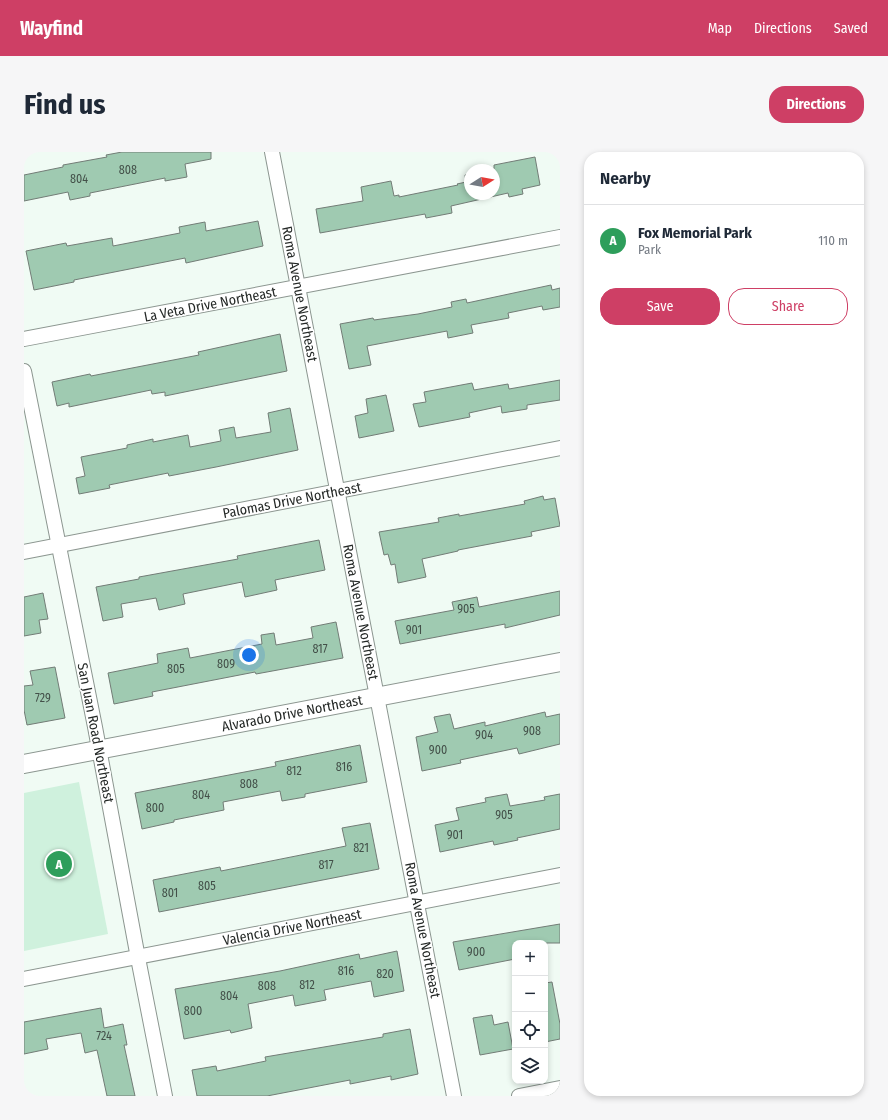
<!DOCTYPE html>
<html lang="en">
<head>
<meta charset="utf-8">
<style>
  body { margin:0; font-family:"Fira Sans Condensed",sans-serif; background:#f6f6f7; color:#1f2937 }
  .controls { position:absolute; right:12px; bottom:12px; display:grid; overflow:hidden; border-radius:8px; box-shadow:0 2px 6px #0003 }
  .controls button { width:36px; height:36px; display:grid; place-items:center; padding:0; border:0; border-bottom:1px solid #e0e1e3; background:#fff; color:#1f2937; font:20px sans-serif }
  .compass { position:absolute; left:440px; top:12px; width:36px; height:36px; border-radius:50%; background:#fff; box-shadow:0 2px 6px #0003; rotate:79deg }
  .you { position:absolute; left:225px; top:503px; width:14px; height:14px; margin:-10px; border:3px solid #fff; border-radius:50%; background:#1a73e8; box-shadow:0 0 0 6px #1a73e833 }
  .badge { display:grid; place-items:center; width:26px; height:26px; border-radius:50%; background:#ce3f65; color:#fff; font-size:13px; font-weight:700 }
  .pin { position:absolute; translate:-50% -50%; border:2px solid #fff; box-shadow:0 1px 4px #0006 }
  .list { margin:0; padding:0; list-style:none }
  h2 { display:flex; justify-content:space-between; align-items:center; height:52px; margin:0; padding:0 16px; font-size:17px }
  h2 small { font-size:13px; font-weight:400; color:#747a83 }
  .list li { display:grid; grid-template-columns:26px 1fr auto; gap:12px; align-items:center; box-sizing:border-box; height:72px; padding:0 16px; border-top:1px solid #e0e1e3 }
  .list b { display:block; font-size:15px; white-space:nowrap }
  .list p { margin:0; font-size:13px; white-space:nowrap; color:#747a83 }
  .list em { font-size:13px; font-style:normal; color:#747a83 }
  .actions { display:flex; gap:8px; padding:12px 16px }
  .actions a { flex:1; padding:9px 0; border:1px solid #ce3f65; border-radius:16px; text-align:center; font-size:14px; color:#ce3f65 }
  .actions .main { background:#ce3f65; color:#fff }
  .icon { flex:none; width:22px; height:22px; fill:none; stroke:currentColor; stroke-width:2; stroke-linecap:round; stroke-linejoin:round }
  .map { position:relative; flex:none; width:536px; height:944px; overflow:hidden; border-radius:16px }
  header { display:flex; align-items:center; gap:24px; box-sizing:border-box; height:56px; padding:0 20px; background:#ce3f65; color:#fff }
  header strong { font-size:19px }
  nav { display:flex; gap:22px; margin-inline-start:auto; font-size:14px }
  .intro { display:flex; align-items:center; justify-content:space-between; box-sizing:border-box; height:96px; padding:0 24px }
  h1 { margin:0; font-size:28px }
  .button { padding:10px 18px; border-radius:16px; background:#ce3f65; color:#fff; font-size:14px; font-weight:700 }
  main { display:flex; gap:24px; padding:0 24px }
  aside { flex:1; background:#fff; border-radius:16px; box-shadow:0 2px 6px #0003 }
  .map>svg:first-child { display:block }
  .green { fill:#cff1dd }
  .building { fill:#9fcab1; stroke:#727c76 }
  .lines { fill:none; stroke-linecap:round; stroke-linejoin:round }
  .minor-casing { stroke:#8c9690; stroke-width:16 }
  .tertiary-casing { stroke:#8c9690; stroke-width:20 }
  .minor { stroke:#fff; stroke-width:14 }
  .tertiary { stroke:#fff; stroke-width:18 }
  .labels { text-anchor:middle; stroke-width:3; stroke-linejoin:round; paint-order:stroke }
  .number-label { font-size:12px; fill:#435049 }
  .street-label { font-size:14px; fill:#242826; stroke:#fff }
</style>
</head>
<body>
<header>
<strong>Wayfind</strong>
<nav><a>Map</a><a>Directions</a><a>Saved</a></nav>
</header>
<div class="intro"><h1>Find us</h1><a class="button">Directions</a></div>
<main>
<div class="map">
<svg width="536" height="944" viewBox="0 0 536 944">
  <rect width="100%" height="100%" fill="#f0fbf4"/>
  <polygon class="green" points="55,630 84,782 0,799 0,641"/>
  <g class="building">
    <polygon points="98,0 187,0 187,7 161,12 163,25 141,29 141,26 66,41 66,44 46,48 44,40 0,49 0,23 39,15 39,13 83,5 82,3"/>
    <polygon points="511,5 516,33 498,37 499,42 485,45 484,41 427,54 428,61 402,66 401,62 296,81 292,57 339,49 337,35 367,29 370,44 375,43 375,45 434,33 433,32 442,30 441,23 446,22 446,42 470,42 470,18 463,18 470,17 470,13"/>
    <polygon points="234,69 239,94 162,111 161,106 50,128 50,130 10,138 2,99 42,91 43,94 88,86 89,94 156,81 155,75 181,70 182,79"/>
    <polygon points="527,133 528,138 536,136 536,155 519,158 518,154 484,161 485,166 447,173 449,181 424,186 423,179 343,194 347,213 325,217 316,172 349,166 350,168 394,162 428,155 427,150 442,147 443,151"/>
    <polygon points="256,182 263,219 141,244 141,240 128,242 127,238 45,255 45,251 33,254 28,230 66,222 67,224 175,203 174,200"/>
    <polygon points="536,228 536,248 503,253 503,257 478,261 477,254 445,261 446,265 395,275 389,252 402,250 400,240 448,231 450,238 484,232 485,237"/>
    <polygon points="362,243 370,279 335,286 331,264 344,261 342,247"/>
    <polygon points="266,256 274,298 192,315 145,324 144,321 85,333 86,336 55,342 52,326 61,324 57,305 103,296 103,293 129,287 129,290 164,283 166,295 197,289 195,278 210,275 212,286 247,280 244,261"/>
    <polygon points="519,344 520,348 531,346 536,374 507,380 508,384 434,398 434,399 398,407 402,425 374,431 371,412 367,413 364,402 360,403 355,380 415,370 414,366 435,362 435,364 501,352 500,349"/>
    <polygon points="295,388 301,418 251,428 253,438 221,445 218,430 159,442 161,452 135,458 132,446 97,452 99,465 79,469 72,435 115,427 115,425 214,407 213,404"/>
    <polygon points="536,439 536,463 481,476 481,472 376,492 371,469 430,458 428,450 453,445 455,455"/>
    <polygon points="19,441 24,467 15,468 17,481 0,484 0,445"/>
    <polygon points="312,470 319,506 232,522 231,520 128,540 129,544 90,552 84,521 134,511 133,502 164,496 166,506 238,492 237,483 250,481 252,493 289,486 287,475"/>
    <polygon points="31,515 41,566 3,573 0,558 0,534 9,533 6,519"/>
    <polygon points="521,560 522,565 536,562 536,592 495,602 493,596 436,608 437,611 398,619 392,585 414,580 410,565 426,562 430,577 461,570 461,574"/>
    <polygon points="336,593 343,630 281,642 281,645 258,649 256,639 199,650 200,658 150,668 150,670 118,677 111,641 252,614 251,610"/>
    <polygon points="483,642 486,654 521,648 520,645 536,642 536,677 493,686 494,688 470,693 469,689 416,700 411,673 435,668 432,656 462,650 461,646"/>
    <polygon points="346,671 355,717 135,760 129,728 196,715 197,719 322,694 318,676"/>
    <polygon points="536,772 536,791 491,791 491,807 435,818 429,790"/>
    <polygon points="373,799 380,839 350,845 347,829 300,838 302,848 271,854 269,843 224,852 228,876 207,881 206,878 160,887 151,837 256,819 335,802 336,807"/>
    <polygon points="528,830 536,872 536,887 521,890 521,831"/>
    <polygon points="77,856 80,876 99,872 103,893 100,893 111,944 83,944 73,898 61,901 57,881 22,887 24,897 0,902 0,870"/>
    <polygon points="468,863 470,873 484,870 489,897 456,903 449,866"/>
    <polygon points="386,877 394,922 367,928 367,924 326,932 326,928 243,944 173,944 168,918 192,914 193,919 242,909 241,905 359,885 359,882"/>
  </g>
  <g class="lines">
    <g class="minor-casing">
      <g id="minor">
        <polyline points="248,0 430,944"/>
        <polyline points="0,187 536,85"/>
        <polyline points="0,219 71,575 114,806 141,944"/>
        <polyline points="0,400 536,296"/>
        <polyline points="0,827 536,723"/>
        <polyline points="495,944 536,936"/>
      </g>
    </g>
    <g class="tertiary-casing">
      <polyline id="tertiary" points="0,612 536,510"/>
    </g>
    <use href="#minor" class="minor"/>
    <use href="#tertiary" class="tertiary"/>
  </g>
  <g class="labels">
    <g class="number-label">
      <text x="104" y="22">808</text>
      <text x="55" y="31">804</text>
      <text x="442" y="461">905</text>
      <text x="390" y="482">901</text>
      <text x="296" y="501">817</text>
      <text x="202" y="516">809</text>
      <text x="152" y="521">805</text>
      <text x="19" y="550">729</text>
      <text x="508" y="583">908</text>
      <text x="460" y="587">904</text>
      <text x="414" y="602">900</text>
      <text x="320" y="619">816</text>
      <text x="270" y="623">812</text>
      <text x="225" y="636">808</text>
      <text x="177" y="647">804</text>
      <text x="131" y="660">800</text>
      <text x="480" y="667">905</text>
      <text x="431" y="687">901</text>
      <text x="337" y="700">821</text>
      <text x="302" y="717">817</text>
      <text x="183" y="738">805</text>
      <text x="146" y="745">801</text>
      <text x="452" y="804">900</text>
      <text x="322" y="823">816</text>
      <text x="361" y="826">820</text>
      <text x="283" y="837">812</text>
      <text x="243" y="838">808</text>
      <text x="205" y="848">804</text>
      <text x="169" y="863">800</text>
      <text x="80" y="888">724</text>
    </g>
    <g class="street-label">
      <text transform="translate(276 142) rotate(79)" y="5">Roma Avenue Northeast</text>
      <text transform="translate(186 152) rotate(-11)" y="5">La Veta Drive Northeast</text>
      <text transform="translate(268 348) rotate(-11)" y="5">Palomas Drive Northeast</text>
      <text transform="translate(337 460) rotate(79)" y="5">Roma Avenue Northeast</text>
      <text transform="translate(268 561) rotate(-11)" y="5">Alvarado Drive Northeast</text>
      <text transform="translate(72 581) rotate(79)" y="5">San Juan Road Northeast</text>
      <text transform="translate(268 775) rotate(-11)" y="5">Valencia Drive Northeast</text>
      <text transform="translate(399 778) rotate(79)" y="5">Roma Avenue Northeast</text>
    </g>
  </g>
</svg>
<div class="controls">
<button>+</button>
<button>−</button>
<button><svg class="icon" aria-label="locate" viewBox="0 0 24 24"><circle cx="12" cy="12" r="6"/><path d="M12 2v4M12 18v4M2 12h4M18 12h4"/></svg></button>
<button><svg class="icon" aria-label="layers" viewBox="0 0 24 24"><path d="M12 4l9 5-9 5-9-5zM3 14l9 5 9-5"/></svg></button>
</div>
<svg class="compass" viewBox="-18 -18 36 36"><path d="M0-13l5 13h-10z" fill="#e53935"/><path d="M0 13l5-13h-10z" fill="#747a83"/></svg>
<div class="you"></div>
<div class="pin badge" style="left:35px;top:712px;background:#2e9e5b">A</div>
</div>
<aside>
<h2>Nearby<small></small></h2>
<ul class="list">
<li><span class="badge" style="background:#2e9e5b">A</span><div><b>Fox Memorial Park</b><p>Park</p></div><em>110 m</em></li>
</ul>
<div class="actions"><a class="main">Save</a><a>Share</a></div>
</aside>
</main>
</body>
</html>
